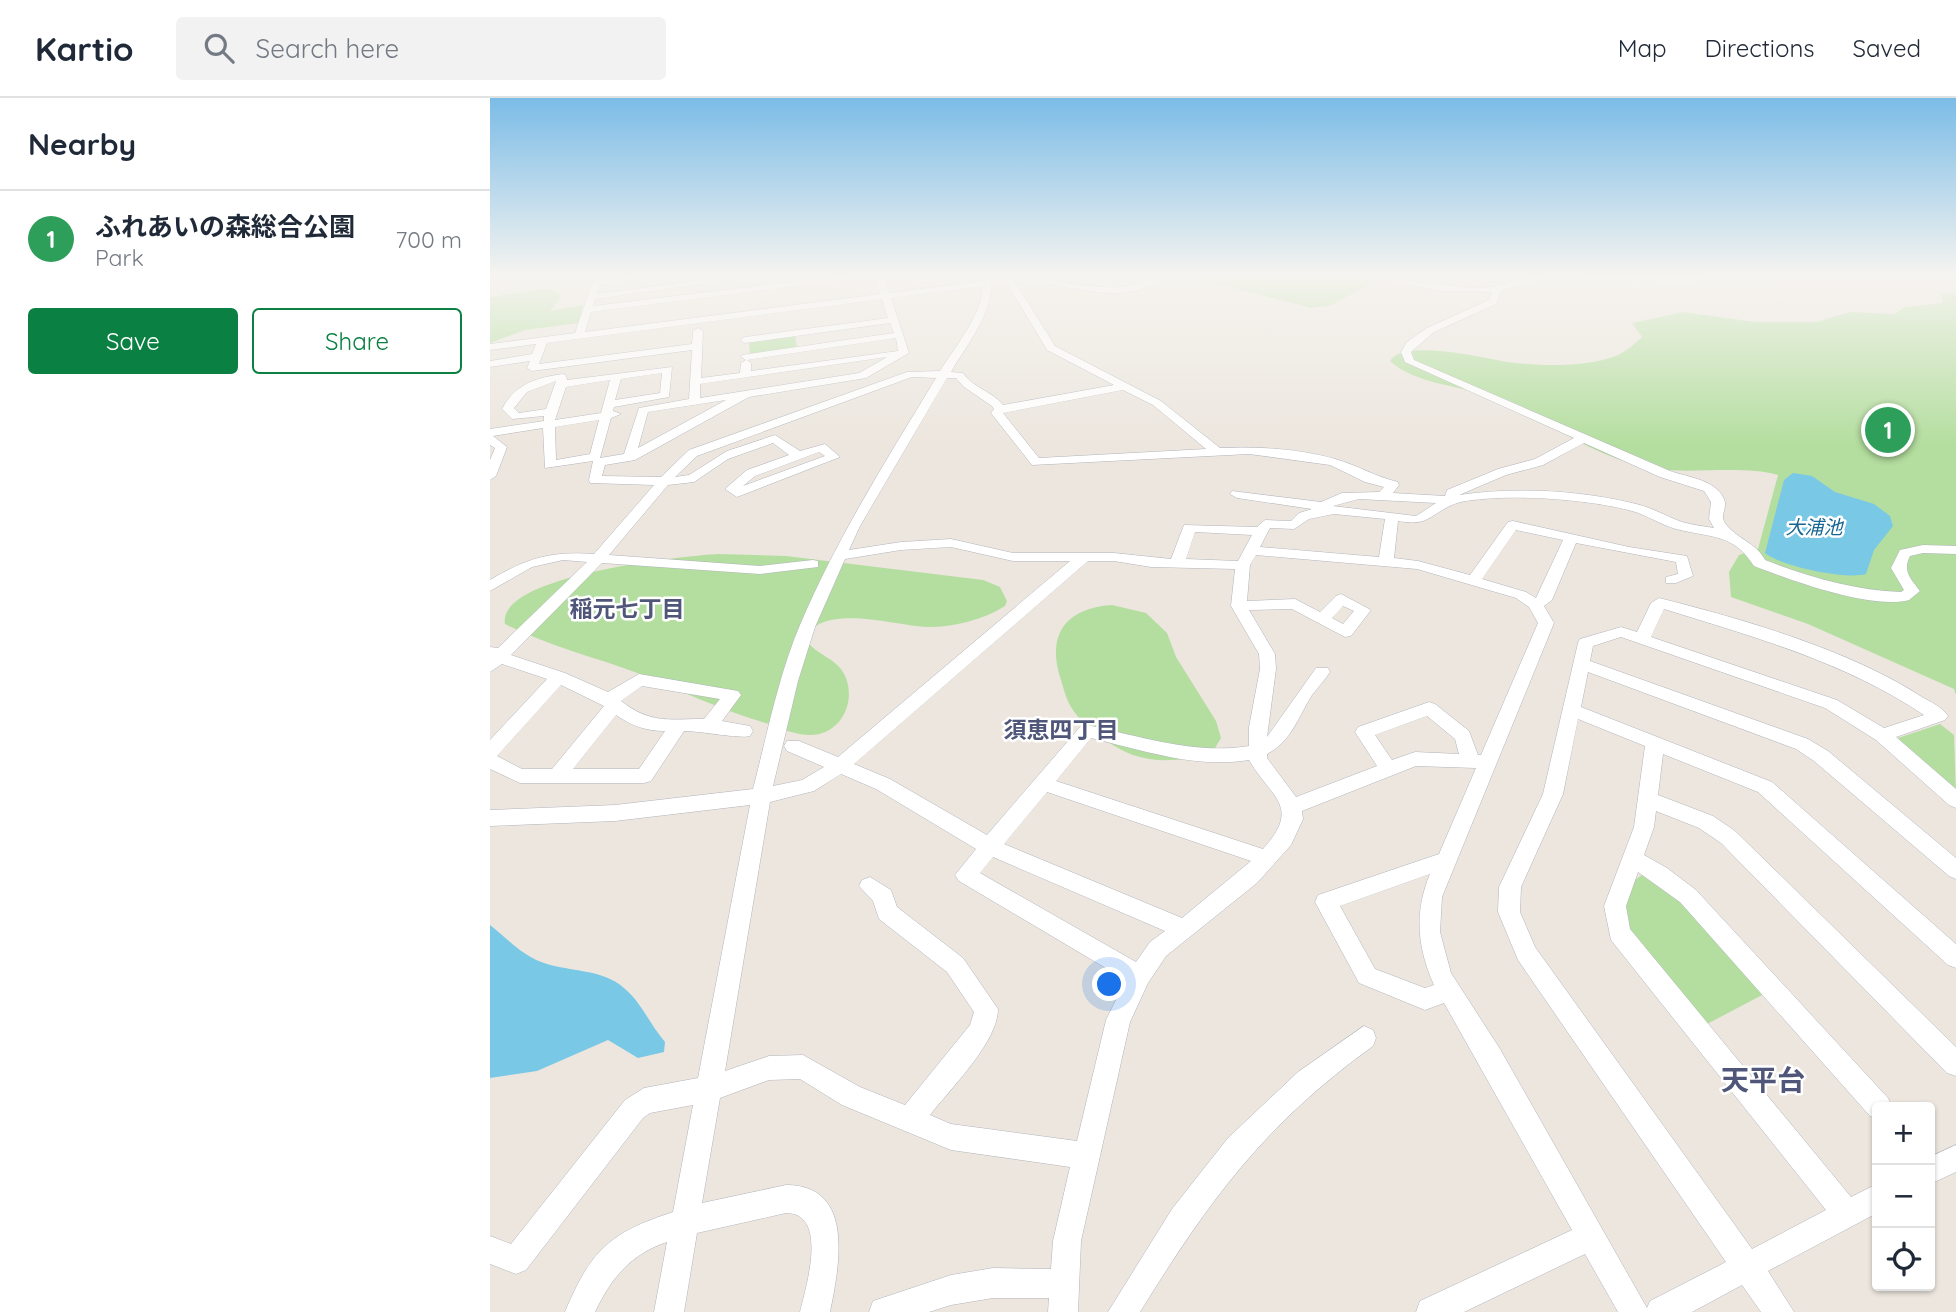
<!DOCTYPE html>
<html lang="en">
<head>
<meta charset="utf-8">
<style>
  body { margin:0; font-family:Quicksand,"Noto Sans JP",sans-serif; background:#f2f2f3; color:#1f2937 }
  .controls { position:absolute; right:21px; bottom:21px; display:grid; overflow:hidden; border-radius:7px; box-shadow:0 2px 5px #0004 }
  .controls button { width:63px; height:63px; display:grid; place-items:center; padding:0; border:0; border-bottom:2px solid #e0e1e3; background:#fff; color:#1f2937; font:35px sans-serif }
  .you { position:absolute; left:620px; top:887px; width:24px; height:24px; margin:-18px; border:5px solid #fff; border-radius:50%; background:#1a73e8; box-shadow:0 0 0 10px #1a73e833 }
  .badge { display:grid; place-items:center; width:46px; height:46px; border-radius:50%; background:#0b8043; color:#fff; font-size:23px; font-weight:700 }
  .pin { position:absolute; translate:-50% -50%; border:4px solid #fff; box-shadow:0 2px 7px #0006 }
  .list { margin:0; padding:0; list-style:none }
  h2 { display:flex; justify-content:space-between; align-items:center; height:91px; margin:0; padding:0 28px; font-size:30px }
  h2 small { font-size:23px; font-weight:400; color:#747a83 }
  .list li { display:grid; grid-template-columns:46px 1fr auto; gap:21px; align-items:center; box-sizing:border-box; height:98px; padding:0 28px; border-top:2px solid #e0e1e3 }
  .list b { display:block; font-size:26px; white-space:nowrap }
  .list p { margin:0; font-size:23px; white-space:nowrap; color:#747a83 }
  .list em { font-size:23px; font-style:normal; color:#747a83 }
  .actions { display:flex; gap:14px; padding:21px 28px }
  .actions a { flex:1; padding:16px 0; border:2px solid #0b8043; border-radius:7px; text-align:center; font-size:24px; color:#0b8043 }
  .actions .main { background:#0b8043; color:#fff }
  .icon { flex:none; width:38px; height:38px; fill:none; stroke:currentColor; stroke-width:2; stroke-linecap:round; stroke-linejoin:round }
  .map { position:relative; flex:none; width:1466px; height:1214px; overflow:hidden }
  header { display:flex; align-items:center; gap:42px; box-sizing:border-box; height:98px; padding:0 35px; background:#fff; border-bottom:2px solid #e0e1e3 }
  header strong { font-size:33px }
  nav { display:flex; gap:38px; margin-inline-start:auto; font-size:24px }
  .search { width:490px; height:63px; background:#f2f2f3; display:flex; align-items:center; gap:18px; box-sizing:border-box; padding:0 24px; border-radius:7px; color:#747a83; font-size:26px }
  main { display:flex }
  aside { flex:1; background:#fff }
  .map>svg:first-child { display:block }
  .green { fill:#b4de9f }
  .water { fill:#79c8e6 }
  .lines { fill:none; stroke-linecap:round; stroke-linejoin:round }
  .minor-casing { stroke:#b2b4bd; stroke-width:1 }
  .minor { fill:#fff; fill-rule:evenodd }
  .labels { text-anchor:middle; stroke-width:5; stroke-linejoin:round; paint-order:stroke }
  .far-water-label { font-size:19px; font-style:italic; fill:#186793; stroke:#fff }
  .neighbourhood-label { font-size:23px; font-weight:bold; fill:#4f5679; stroke:#fff }
  .near-quarter-label { font-size:28px; font-weight:bold; fill:#4f5679; stroke:#fff }
</style>
</head>
<body>
<header>
<strong>Kartio</strong>
<div class="search"><svg class="icon" aria-label="search" viewBox="0 0 24 24"><circle cx="10" cy="10" r="6"/><path d="M15 15l6 6"/></svg>Search here</div>
<nav><a>Map</a><a>Directions</a><a>Saved</a></nav>
</header>
<main>
<aside>
<h2>Nearby<small></small></h2>
<ul class="list">
<li><span class="badge" style="background:#2e9e5b">1</span><div><b>ふれあいの森総合公園</b><p>Park</p></div><em>700 m</em></li>
</ul>
<div class="actions"><a class="main">Save</a><a>Share</a></div>
</aside>
<div class="map">
<svg width="1466" height="1214" viewBox="0 0 1466 1214">
  <rect width="100%" height="100%" fill="#ece6de"/>
  <g class="green">
    <polygon points="884,177 886,183 842,207 822,210 694,178"/>
    <polygon points="55,190 70,195 71,200 60,213 93,207 88,225 35,232 0,245 0,199"/>
    <path d="M1466,195V597L1464,591L1318,526L1241,499L1239,474L1249,457L1268,451L1288,377C1254,367 1204,376 1166,371C1102,361 1059,321 1000,299C967,286 927,287 900,263C915,239 1000,262 1025,265C1056,268 1097,269 1126,258C1136,254 1144,246 1152,239L1142,225L1193,214L1265,224H1326L1360,214L1404,216L1415,209L1453,205L1451,196Z"/>
    <polygon points="305,237 307,250 260,256 259,244"/>
    <path d="M228,456L296,458L493,482L510,489L517,503L515,508C493,522 464,529 438,529C406,528 333,504 315,540C325,558 348,559 356,580C366,607 349,637 320,637C306,637 292,631 279,626C234,613 193,594 150,576C105,559 58,548 15,526C6,477 194,458 228,456Z"/>
    <path d="M622,507L656,515L677,535L686,559L726,623L731,640L722,655C697,662 669,666 643,657C624,650 594,629 583,612C577,604 574,592 571,582C556,537 575,510 622,507Z"/>
    <polygon points="1450,626 1464,637 1466,696 1405,641"/>
    <path d="M1155,776L1190,801L1276,895L1215,927L1138,834C1134,815 1132,784 1155,776Z"/>
  </g>
  <g class="water">
    <path d="M1303,375L1322,378L1345,394L1384,406L1400,418L1403,428L1384,452L1376,476C1356,482 1290,468 1275,455L1294,382Z"/>
    <path d="M0,827C19,842 33,859 57,866C80,873 109,872 129,886C152,903 157,923 175,944L174,954L148,960L118,942L47,973L0,980Z"/>
  </g>
  <g class="lines">
    <g class="minor-casing">
      <g id="minor">
        <path d="M150,177H179L110,187L107,196L228,180L232,183L105,201L103,208L357,177H392L399,195L493,183V177H501V182C551,175 588,192 634,189C649,188 660,177 675,177C634,215 573,181 525,184L565,248L671,303L730,350C767,348 810,351 845,361C867,367 886,379 908,384L909,387L903,395L955,398L957,392L1008,371L1045,361L1084,340L915,264L911,254L917,244L937,230L999,202L1002,194L950,193L872,177L980,190L1003,189L1047,177H1256L1197,184L1058,181L1012,192L1006,206L944,234L921,254L924,262L1180,373C1197,379 1229,382 1235,404C1236,412 1230,418 1235,425C1246,441 1266,444 1275,462C1319,479 1363,492 1411,494L1414,492L1401,470L1410,452L1433,447L1466,448V456L1433,455L1420,458C1412,473 1421,481 1430,493L1419,502C1382,512 1300,482 1264,468C1243,435 1221,440 1186,431C1171,427 1157,417 1142,413C1102,402 1035,397 993,401C983,402 970,403 962,407C936,419 939,428 908,423L904,460L928,463L980,477L1018,424L1023,423L1139,449L1197,458L1203,478L1186,485H1176V479L1188,476L1186,464L1086,445L1062,502L1054,508L1064,525L952,799L950,834L961,875L1010,951L1157,1210L1160,1203L1236,1164L1028,862L1008,814L1009,789L1053,696L1088,545L1090,541L1131,529L1147,534L1161,505L1169,500C1253,521 1360,552 1432,599C1441,604 1452,609 1458,618L1455,622L1406,639L1466,691V710L1459,707L1386,642L1335,610L1131,539L1103,548L1100,563L1318,641L1338,653L1466,760V781L1459,778L1324,663L1306,651L1098,574L1091,609L1282,684L1466,846V870L1458,867L1268,694L1173,656L1168,697L1223,718L1245,733L1466,949V978L1457,975L1231,745L1209,730L1166,713L1164,729L1154,757L1177,770L1206,792L1398,1000L1402,1009H1387V1021L1380,1018L1190,804L1148,774L1136,808L1140,831L1361,1099L1387,1086V1115L1278,1173L1304,1214H1271L1252,1187L1202,1214H1128L1095,1156L974,1214H926L930,1203L1082,1132L954,905L935,912L869,885L825,804L828,797L949,756L986,670L926,668L812,713L813,721L801,747L767,785L676,858L658,885L640,924L591,1143L588,1214H558L559,1200H503L461,1207L439,1214H379L383,1203L461,1177L503,1170L561,1171L563,1143L580,1069L461,1052L352,1007L310,981L279,982L230,1000L212,1105L296,1087C366,1087 349,1169 340,1214H310C316,1189 339,1115 296,1115L207,1135L194,1214H164L177,1144C141,1156 121,1180 105,1214H75C101,1152 119,1135 183,1114L203,1007L160,1015L153,1020L36,1172L26,1176L0,1166V1138L21,1146L135,1002L154,990L208,980L260,707L125,723L0,728V712L125,707L263,691C277,637 288,579 310,527C347,440 397,361 446,280L422,279L207,358L185,379L199,377L237,353L285,337L310,353L335,346L350,359L247,399L235,391L257,372L299,357L283,345L238,361L204,384L178,387L119,457L270,468L323,462L328,463V469L270,476L112,465L21,557L75,575L118,594L149,576L248,593L251,597L232,623L260,628L263,633L260,638C249,641 211,633 194,633L161,683L154,685H30L0,671V642L57,581L12,566L0,574V549L8,550L97,464L73,462L42,469L0,493V482C37,460 61,453 104,456L164,387L100,385L99,382L103,363L55,370L53,330L3,338L17,349L6,378L0,382V362L5,350L0,347V331L54,323V318L22,321L12,311C25,286 46,280 72,276L76,277L77,282L182,269L179,299L124,309L123,313L131,316L121,320L110,360L134,356L149,310L199,301L202,252L42,273L37,270L40,263L0,269V263L42,256L46,246L0,252V246L85,235L103,183ZM384,178L390,196L95,234L101,214ZM517,185L557,252L624,287L513,307C502,293 483,290 473,275L461,274C475,249 502,217 501,187ZM493,188C492,217 465,249 450,273L417,274L199,352L171,379L112,378L115,367L145,362L259,299L376,280L419,255L401,200ZM392,201L398,220L255,239L250,242L255,245L400,225L404,235L252,257L251,259L256,262L251,265L250,275L211,280L213,233L208,230L203,233L202,246L49,266L57,245ZM406,240L408,253L261,273V265L257,262ZM397,259L369,275L210,300V286ZM172,275L170,295L125,302L131,281ZM457,280H466L474,289L502,308L504,311L501,315L542,367L759,356L840,367L875,384L894,389L889,394L852,395L831,404L742,393L740,396L747,400L822,411L809,415L801,423L775,422L767,429L694,427L681,461L624,455H523L461,441L411,444L359,452L370,428ZM120,282L111,315L65,322L76,289ZM66,283L56,311L29,315L24,310L37,294ZM633,292L663,307L716,351L549,360L513,315ZM236,302L148,350L158,314ZM109,322L100,356L66,362L65,329ZM1094,345L1170,379L1214,393L1221,404L1219,421L1224,430C1214,428 1202,427 1192,424C1175,418 1162,409 1142,405C1087,392 1025,389 969,397L1016,377L1053,367ZM329,354L335,358L253,388L265,378ZM869,401L946,405L926,418L843,408ZM844,416L895,421L889,459L770,449L780,430L804,431L819,421ZM1026,432L1073,442L1046,500L1036,494L992,481ZM705,434L762,437L748,463L696,461ZM461,449L523,463H580L348,659L309,643H297L294,648L297,653L334,669L312,682L283,688L308,583L325,529L355,461L411,452ZM766,457L927,471L1026,500L1039,509L1048,525L991,657H988L979,633L945,606L939,604L868,629L865,634L887,668L806,699L777,660V656C802,643 808,619 822,597C828,589 835,582 840,574L838,570H826L777,639L786,571L785,556L759,512L802,511L855,539L861,538L881,512L851,496L846,498L830,514L805,501L757,503L760,467ZM598,463H624L661,469L745,471L741,508L769,556L770,571L759,629V648C705,657 649,638 597,627L591,628L497,737L400,681L364,666ZM853,508L864,513L853,526L842,520ZM1174,511C1264,539 1355,564 1434,617L1394,630L1347,602L1161,539ZM71,587L114,608L62,671H32L7,658ZM152,588L230,601L214,621C178,621 161,626 131,603ZM126,617C142,628 156,633 175,633L149,671H83ZM937,618L965,641L969,656L925,654L902,662L885,637ZM1088,621L1155,648L1144,729L1114,808L1121,842L1336,1112L1262,1151L1045,849L1030,814L1031,789L1073,696ZM601,640C652,652 706,671 759,662C781,700 812,708 773,751L566,683ZM351,676L386,691L486,751L465,777L469,783L636,882L616,922L587,1043L461,1026L440,1017C460,991 508,944 508,911L473,860L407,809L401,792L380,779L372,782L369,788L383,803L389,821L457,874L484,914L480,927L415,1007L370,989L313,957L279,958L235,973L280,704L324,693ZM557,694L761,763L692,820L514,746ZM503,759L675,833L660,844L646,864L490,775ZM940,776C924,814 927,849 944,887L935,890L885,871L850,808Z"/>
        <polygon points="282,177 269,181 265,178 265,177"/>
        <polygon points="429,177 439,177 445,182 421,187 421,183 433,181"/>
        <path d="M874,928L883,932L886,940L883,948C774,1027 720,1101 650,1214H618L682,1111L738,1040L808,974Z"/>
        <polygon points="1466,1047 1466,1074 1440,1086 1440,1059"/>
      </g>
    </g>
    <use href="#minor" class="minor"/>
  </g>
  <linearGradient id="sky" x2="0" y2="1"><stop stop-color="#7bbce7"/><stop offset="0.51" stop-color="#f6f4f0"/><stop offset="1" stop-color="#f6f4f0" stop-opacity="0"/></linearGradient>
  <rect width="1466" height="347" fill="url(#sky)"/>
  <g class="labels">
    <g class="far-water-label">
      <text x="1324" y="436">大浦池</text>
    </g>
    <g class="neighbourhood-label">
      <text x="137" y="519">稲元七丁目</text>
      <text x="571" y="640">須恵四丁目</text>
    </g>
    <g class="near-quarter-label">
      <text x="1273" y="992">天平台</text>
    </g>
  </g>
</svg>
<div class="controls">
<button>+</button>
<button>−</button>
<button><svg class="icon" aria-label="locate" viewBox="0 0 24 24"><circle cx="12" cy="12" r="6"/><path d="M12 2v4M12 18v4M2 12h4M18 12h4"/></svg></button>
</div>
<div class="you"></div>
<div class="pin badge" style="left:1398px;top:332px;background:#2e9e5b">1</div>
</div>
</main>
</body>
</html>
